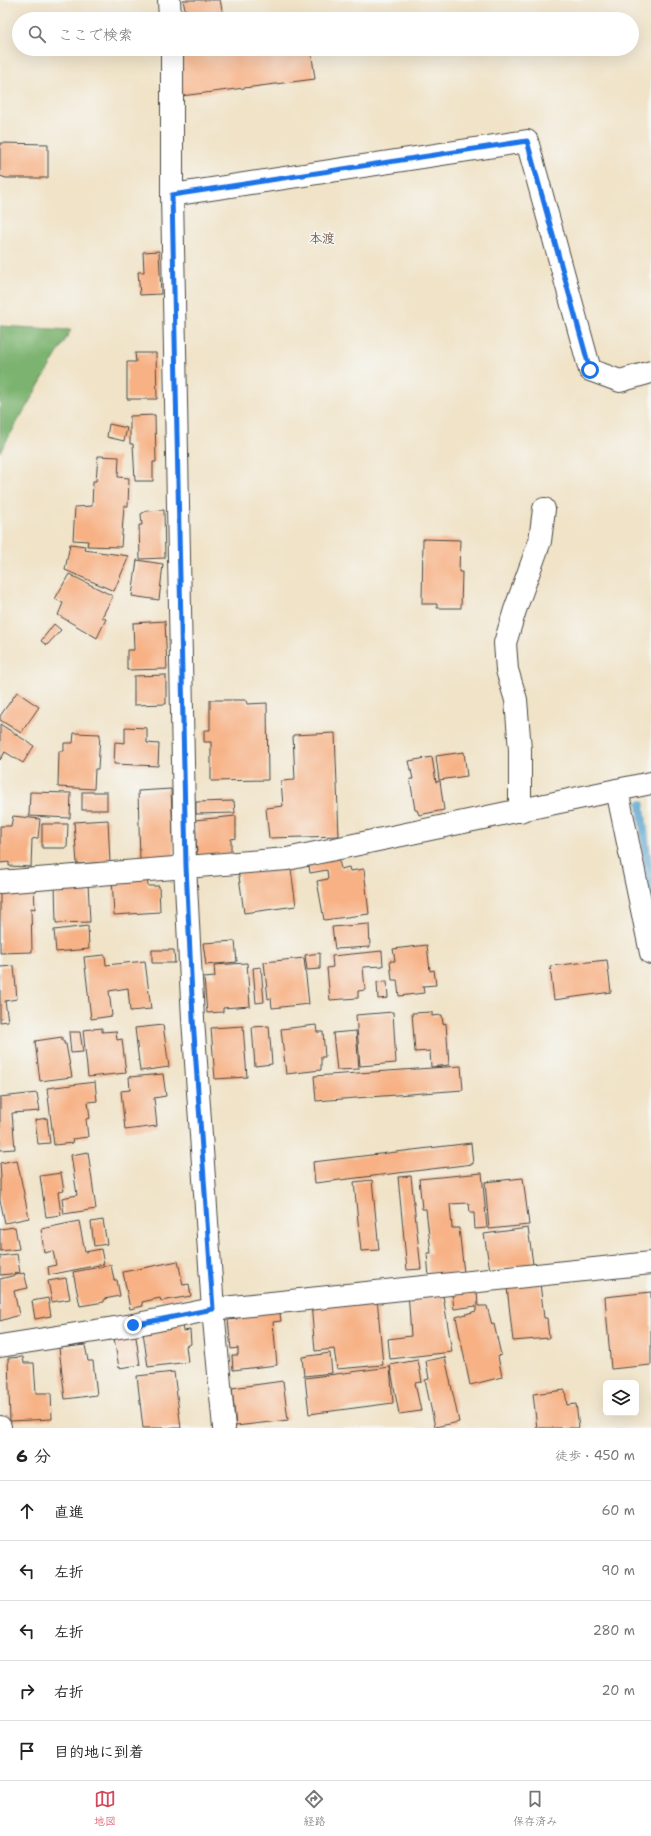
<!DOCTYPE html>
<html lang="ja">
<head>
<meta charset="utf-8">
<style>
  body { margin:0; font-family:"Shantell Sans","Klee One",sans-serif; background:#f2f2f2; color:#222 }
  .controls { position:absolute; right:12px; bottom:12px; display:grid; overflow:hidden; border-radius:6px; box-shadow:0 4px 16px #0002 }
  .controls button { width:36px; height:36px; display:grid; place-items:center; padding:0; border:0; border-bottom:1px solid #e0e0e0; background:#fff; color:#222; font:20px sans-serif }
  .stop { position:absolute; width:12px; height:12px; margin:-9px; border:3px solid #1a73e8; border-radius:50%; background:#fff }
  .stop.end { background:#1a73e8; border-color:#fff; box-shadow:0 1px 4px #0008 }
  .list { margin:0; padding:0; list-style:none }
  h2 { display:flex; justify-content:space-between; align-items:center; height:52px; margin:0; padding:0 16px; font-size:17px }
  h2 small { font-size:13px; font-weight:400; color:#767676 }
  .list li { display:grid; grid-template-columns:26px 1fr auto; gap:12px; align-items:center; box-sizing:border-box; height:60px; padding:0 16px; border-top:1px solid #e0e0e0 }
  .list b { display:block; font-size:15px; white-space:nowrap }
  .list em { font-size:13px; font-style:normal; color:#767676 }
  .icon { flex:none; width:22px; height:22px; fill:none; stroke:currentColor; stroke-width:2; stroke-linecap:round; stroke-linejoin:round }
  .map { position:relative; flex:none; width:651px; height:1428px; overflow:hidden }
  .search { position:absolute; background:#fff; box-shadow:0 4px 16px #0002; left:12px; right:12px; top:12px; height:44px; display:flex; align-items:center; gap:10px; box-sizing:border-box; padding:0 14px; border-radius:22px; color:#767676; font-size:15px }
  .sheet { height:352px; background:#fff }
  nav { display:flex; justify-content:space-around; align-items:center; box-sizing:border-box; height:56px; border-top:1px solid #e0e0e0; background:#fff; font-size:11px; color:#767676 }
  nav a { display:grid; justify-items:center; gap:2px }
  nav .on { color:#d1495b }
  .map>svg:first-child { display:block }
  .forest { fill:#7cb370; stroke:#546f4e }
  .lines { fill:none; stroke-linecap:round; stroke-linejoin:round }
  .stream { stroke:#56a2ce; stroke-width:8 }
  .building { fill:#f7b184 }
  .minor-casing { stroke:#494743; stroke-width:24 }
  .minor { stroke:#fff; stroke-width:22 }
  .route { stroke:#1a73e8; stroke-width:5 }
  .labels { text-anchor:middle; stroke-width:3; stroke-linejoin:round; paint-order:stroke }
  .quarter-label { font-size:13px; font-weight:bold; fill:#725a4a; stroke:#f6f6f2 }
</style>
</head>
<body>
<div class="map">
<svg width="651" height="1428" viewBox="0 0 651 1428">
  <rect width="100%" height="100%" fill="#f6f6f2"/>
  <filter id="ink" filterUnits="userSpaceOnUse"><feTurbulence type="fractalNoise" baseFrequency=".025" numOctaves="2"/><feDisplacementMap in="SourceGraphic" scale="8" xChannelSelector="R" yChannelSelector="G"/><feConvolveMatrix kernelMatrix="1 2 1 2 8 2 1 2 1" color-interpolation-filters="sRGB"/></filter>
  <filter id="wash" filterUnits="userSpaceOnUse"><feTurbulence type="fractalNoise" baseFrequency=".012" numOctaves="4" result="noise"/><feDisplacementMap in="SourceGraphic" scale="16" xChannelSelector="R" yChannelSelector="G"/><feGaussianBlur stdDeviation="0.9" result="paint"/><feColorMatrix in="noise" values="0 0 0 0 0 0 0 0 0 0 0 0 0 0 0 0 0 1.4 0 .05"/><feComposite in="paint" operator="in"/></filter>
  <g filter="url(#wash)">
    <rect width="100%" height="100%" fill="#f0e3c8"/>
    <polygon class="forest" points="0,326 71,330 0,452"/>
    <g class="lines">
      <polyline class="stream" points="641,804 651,894"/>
    </g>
    <g id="blocks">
      <g class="building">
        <polygon points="183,0 220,0 224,19 187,19"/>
        <polygon points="189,49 311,49 315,79 181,96 182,51"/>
        <polygon points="0,143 48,144 48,178 6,178 0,176"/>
        <polygon points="159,251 161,294 140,295 138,272 144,272 143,252"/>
        <polygon points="135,353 156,353 157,399 127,399 127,362 136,362"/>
        <polygon points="155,415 156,462 153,462 153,481 135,481 133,444 130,444 130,416"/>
        <polygon points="109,424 127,428 124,441 107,437"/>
        <polygon points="98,456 119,457 118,477 129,478 128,506 124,506 121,547 87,546 88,541 73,540 75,507 92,506 93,481 96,481"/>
        <polygon points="164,510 165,558 140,559 139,525 142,525 141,514 146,511"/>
        <polygon points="423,539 460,540 459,572 462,572 461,608 437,608 437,604 422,604"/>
        <polygon points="70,544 85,546 84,550 129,556 114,591 65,570"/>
        <polygon points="137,560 163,564 159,600 132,596"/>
        <polygon points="69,574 113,596 102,617 106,619 97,638 58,615 63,603 55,599"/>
        <polygon points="165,621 167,669 127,670 127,650 134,650 133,623"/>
        <polygon points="54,624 61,630 47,645 41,641"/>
        <polygon points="166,675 166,704 134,705 134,676"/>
        <polygon points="17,692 39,707 21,733 0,720 0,716"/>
        <polygon points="210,700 246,700 247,704 267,703 268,780 211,781 211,742 204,742 204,730 210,730"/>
        <polygon points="0,724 34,746 23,763 5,752 0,760"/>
        <polygon points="125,727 147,728 147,743 159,744 158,766 114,764 115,742 125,743"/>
        <polygon points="74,733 100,734 98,769 95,769 94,789 58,787 59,751 64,751 64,743 73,743"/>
        <polygon points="335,733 339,836 269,838 266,808 283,806 281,781 295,780 293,735"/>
        <polygon points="464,752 467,776 439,780 436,756"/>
        <polygon points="432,757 436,782 440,781 444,810 419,815 417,810 415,810 410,779 413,779 409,761"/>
        <polygon points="171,789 174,859 140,861 138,791"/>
        <polygon points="30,792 71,793 70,818 29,816"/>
        <rect x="82" y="792" width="25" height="18"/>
        <polygon points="234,801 235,813 196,814 196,802"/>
        <polygon points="13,816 40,819 38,838 32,839 31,867 9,866 9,862 0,863 0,826 11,826"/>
        <polygon points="236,816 236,838 231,839 231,854 197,855 195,820"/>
        <polygon points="108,820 110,862 77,864 74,822"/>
        <polygon points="42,824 68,824 67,848 42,848"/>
        <polygon points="337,851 341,869 349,867 350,871 364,869 369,914 324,920 317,881 328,879 327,870 310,873 307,854"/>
        <polygon points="290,862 296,906 244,913 238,869"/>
        <polygon points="147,874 148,886 159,886 160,912 114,915 112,877"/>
        <polygon points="88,883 90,922 56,923 55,884"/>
        <polygon points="34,886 35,909 31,908 32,952 0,953 0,887"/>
        <polygon points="369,924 370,947 335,949 332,927"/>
        <polygon points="88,926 89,949 56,952 54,930"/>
        <polygon points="235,941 237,962 206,965 203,943"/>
        <polygon points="427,945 430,971 434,970 436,985 423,986 424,993 399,996 397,980 392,980 390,961 395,961 393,949"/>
        <polygon points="152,950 174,950 175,963 152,963"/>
        <polygon points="382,951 383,966 363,967 365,990 358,991 358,998 330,1000 327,968 333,967 332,956"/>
        <polygon points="320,953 320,969 307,970 305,955"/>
        <polygon points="105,955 106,965 145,961 151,1009 130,1011 128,988 109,991 112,1016 91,1019 84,957"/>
        <polygon points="304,958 309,1004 272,1008 271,998 268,999 264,962"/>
        <polygon points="607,960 611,992 554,1000 550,966"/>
        <polygon points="247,963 250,1006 223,1008 223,1012 207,1013 204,978 215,977 214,965"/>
        <polygon points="14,966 17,999 5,1001 8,1021 0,1022 0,967"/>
        <polygon points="261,967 264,1002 256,1003 253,968"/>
        <polygon points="387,981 388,998 378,999 377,982"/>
        <polygon points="393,1012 396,1063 360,1066 356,1015"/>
        <polygon points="432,1012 432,1016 442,1015 443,1024 446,1023 449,1065 431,1067 430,1051 415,1052 412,1013"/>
        <polygon points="163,1025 169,1067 140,1071 135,1028"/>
        <polygon points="316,1025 317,1032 323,1032 325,1057 321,1057 321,1070 286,1074 281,1029"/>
        <polygon points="243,1026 247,1077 215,1079 211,1028"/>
        <polygon points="269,1026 272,1064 255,1066 252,1027"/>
        <polygon points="102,1028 102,1032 116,1031 117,1040 122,1039 126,1073 88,1077 83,1030"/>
        <polygon points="356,1031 359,1069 337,1070 333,1033"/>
        <polygon points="69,1032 80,1032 83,1052 71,1053"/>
        <polygon points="62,1037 62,1041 64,1041 64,1044 66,1044 72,1077 40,1081 35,1041"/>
        <polygon points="461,1066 463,1090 316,1101 314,1076"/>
        <polygon points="163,1074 166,1096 154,1098 157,1126 125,1130 121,1091 130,1090 129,1077"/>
        <polygon points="95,1082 97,1101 88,1102 90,1118 86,1119 88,1137 72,1139 73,1143 54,1145 47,1088"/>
        <polygon points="37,1093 40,1111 12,1113 15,1149 0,1150 0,1097"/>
        <polygon points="47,1118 50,1143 38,1144 35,1120"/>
        <polygon points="471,1143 473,1164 315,1183 313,1162"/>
        <polygon points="88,1152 96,1209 64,1214 62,1198 77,1195 71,1155"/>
        <polygon points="17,1160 29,1218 5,1223 0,1200 0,1179 1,1178 0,1163"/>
        <polygon points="61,1173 64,1191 58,1192 61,1215 46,1217 40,1176"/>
        <polygon points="482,1173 487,1228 475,1229 474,1213 470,1213 469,1203 450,1204 452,1228 459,1228 464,1273 429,1277 427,1253 431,1253 426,1209 422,1209 419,1179"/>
        <polygon points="411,1176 421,1269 407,1270 398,1177"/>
        <polygon points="523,1178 529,1225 489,1229 485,1182"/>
        <polygon points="372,1180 379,1250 361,1251 354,1182"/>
        <polygon points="103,1220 107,1244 94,1246 91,1222"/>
        <polygon points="79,1221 85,1252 101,1249 104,1264 49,1275 48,1267 56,1265 53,1251 44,1253 41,1229"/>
        <polygon points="15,1227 19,1249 0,1251 0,1229"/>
        <polygon points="528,1228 533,1264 490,1270 484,1234"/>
        <polygon points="17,1254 20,1273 0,1275 0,1256"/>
        <polygon points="178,1261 183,1285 189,1284 191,1296 161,1301 160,1298 142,1302 143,1306 130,1309 123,1272"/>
        <polygon points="111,1265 114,1280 117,1280 120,1296 104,1299 104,1302 80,1306 73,1272"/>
        <polygon points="24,1273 28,1288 14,1291 19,1315 0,1321 0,1279"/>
        <polygon points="66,1278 70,1299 52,1302 48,1281"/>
        <polygon points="540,1283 544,1318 547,1318 549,1338 513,1341 507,1287"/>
        <polygon points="442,1289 452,1352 390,1359 388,1339 411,1336 408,1291"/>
        <polygon points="477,1290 478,1306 487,1306 492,1325 494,1324 501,1355 498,1356 502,1377 470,1385 456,1317 476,1311 476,1306 454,1309 452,1292"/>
        <polygon points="651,1292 651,1365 611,1369 605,1297"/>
        <polygon points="377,1297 383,1365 337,1369 334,1349 315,1351 311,1303"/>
        <polygon points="48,1298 51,1316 35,1319 32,1301"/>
        <polygon points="278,1299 281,1321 273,1322 277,1365 233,1370 232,1355 238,1355 238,1348 231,1349 228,1320 237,1319 235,1303"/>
        <polygon points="181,1318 183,1331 190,1330 191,1344 186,1346 188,1362 148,1367 142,1325"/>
        <polygon points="135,1330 140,1365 119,1368 113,1332"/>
        <polygon points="85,1345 88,1361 93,1361 97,1395 65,1399 59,1348"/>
        <polygon points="330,1353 332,1373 304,1376 302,1357"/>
        <polygon points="23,1357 24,1363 34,1363 36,1393 51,1393 52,1419 10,1421 8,1358"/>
        <polygon points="445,1357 459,1422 435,1427 425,1380 429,1379 426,1361"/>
        <polygon points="418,1360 422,1382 415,1383 421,1411 399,1414 390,1365"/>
        <polygon points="390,1367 393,1403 309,1414 305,1378"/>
        <polygon points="174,1372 181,1428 143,1428 137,1376"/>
        <polygon points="283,1381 288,1420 236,1426 232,1388"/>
        <polygon points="565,1390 567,1405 576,1404 579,1428 537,1428 533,1394"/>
      </g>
    </g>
  </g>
  <g filter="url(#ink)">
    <use href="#blocks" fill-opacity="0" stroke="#494743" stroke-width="1"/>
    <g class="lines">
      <g class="minor-casing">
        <g id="minor">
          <polyline points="169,0 170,19"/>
          <polyline points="172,49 172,195 185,866 193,1019 213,1309 224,1428"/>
          <polyline points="172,195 527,141 590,370 620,381 651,372"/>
          <polyline points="651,783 617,790 651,953"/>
          <polyline points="520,811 520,750 516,700 507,670 505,643 515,610 540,541 544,509"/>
          <polyline points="0,882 287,859 617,790"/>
          <polyline points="0,1346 133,1325 213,1309 651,1263"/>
          <polyline points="0,1427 0,1428"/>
        </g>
      </g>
      <use href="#minor" class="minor"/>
    </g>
  </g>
  <g class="lines" filter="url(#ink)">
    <polyline class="route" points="133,1325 213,1309 193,1019 186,866 172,195 527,141 590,370"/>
  </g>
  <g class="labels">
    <g class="quarter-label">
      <text x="322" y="243">本渡</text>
    </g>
  </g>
</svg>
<div class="controls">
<button><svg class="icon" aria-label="layers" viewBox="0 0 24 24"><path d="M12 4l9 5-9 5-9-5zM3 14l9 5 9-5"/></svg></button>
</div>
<div class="stop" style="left:590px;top:370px"></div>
<div class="stop end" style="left:133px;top:1325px"></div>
<div class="search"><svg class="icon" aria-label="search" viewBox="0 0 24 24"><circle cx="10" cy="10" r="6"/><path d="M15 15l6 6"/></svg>ここで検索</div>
</div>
<section class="sheet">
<h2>6 分<small>徒歩 · 450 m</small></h2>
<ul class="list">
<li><svg class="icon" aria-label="ahead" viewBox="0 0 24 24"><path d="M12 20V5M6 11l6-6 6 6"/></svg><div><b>直進</b></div><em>60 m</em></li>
<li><svg class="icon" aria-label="left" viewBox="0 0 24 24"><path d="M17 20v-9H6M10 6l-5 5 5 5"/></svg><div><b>左折</b></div><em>90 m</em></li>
<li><svg class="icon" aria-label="left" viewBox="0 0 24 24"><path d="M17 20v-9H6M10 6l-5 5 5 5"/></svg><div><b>左折</b></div><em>280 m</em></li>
<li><svg class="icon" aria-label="right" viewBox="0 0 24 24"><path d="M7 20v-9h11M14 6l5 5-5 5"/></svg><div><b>右折</b></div><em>20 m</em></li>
<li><svg class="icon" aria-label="arrive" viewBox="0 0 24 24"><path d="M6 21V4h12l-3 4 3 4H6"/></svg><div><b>目的地に到着</b></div></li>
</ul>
</section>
<nav>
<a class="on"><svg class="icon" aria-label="map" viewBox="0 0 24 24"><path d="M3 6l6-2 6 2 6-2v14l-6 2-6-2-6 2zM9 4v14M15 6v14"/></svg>地図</a>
<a><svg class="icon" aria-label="directions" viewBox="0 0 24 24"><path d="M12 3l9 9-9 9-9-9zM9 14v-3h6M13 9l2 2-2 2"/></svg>経路</a>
<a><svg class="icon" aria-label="saved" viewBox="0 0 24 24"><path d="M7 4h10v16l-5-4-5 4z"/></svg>保存済み</a>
</nav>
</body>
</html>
